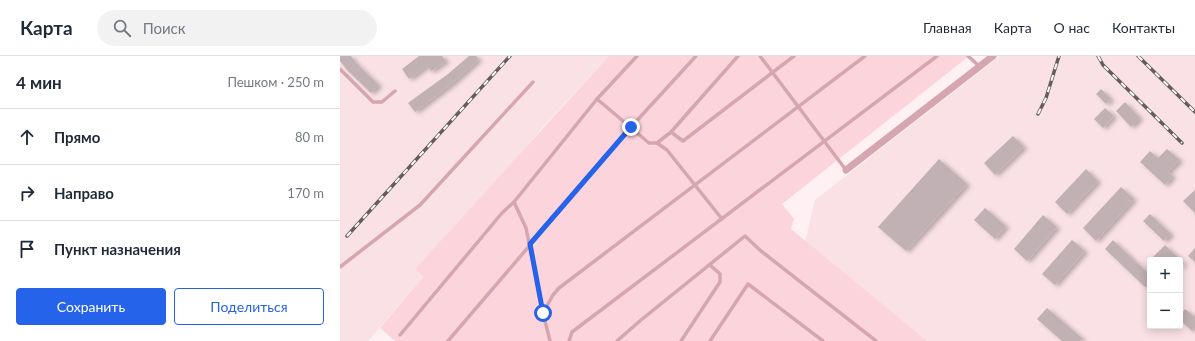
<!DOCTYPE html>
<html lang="ru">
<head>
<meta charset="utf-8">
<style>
  body { margin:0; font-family:Lato,sans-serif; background:#f2f2f3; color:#1f2937 }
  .controls { position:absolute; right:12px; bottom:12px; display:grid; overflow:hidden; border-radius:4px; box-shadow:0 2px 10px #0003 }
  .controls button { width:36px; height:36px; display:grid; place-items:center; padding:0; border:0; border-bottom:1px solid #e0e1e3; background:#fff; color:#1f2937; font:20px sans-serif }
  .stop { position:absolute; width:12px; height:12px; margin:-9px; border:3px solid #2563eb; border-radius:50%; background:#fff }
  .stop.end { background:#2563eb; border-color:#fff; box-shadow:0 1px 4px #0008 }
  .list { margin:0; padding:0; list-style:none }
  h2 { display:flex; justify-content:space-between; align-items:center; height:52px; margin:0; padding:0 16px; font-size:17px }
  h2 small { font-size:13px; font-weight:400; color:#747a83 }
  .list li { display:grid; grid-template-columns:26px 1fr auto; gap:12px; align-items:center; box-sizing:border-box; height:56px; padding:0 16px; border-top:1px solid #e0e1e3 }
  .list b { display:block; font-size:15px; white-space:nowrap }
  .list em { font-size:13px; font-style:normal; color:#747a83 }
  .actions { display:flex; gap:8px; padding:12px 16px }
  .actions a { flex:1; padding:9px 0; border:1px solid #2563eb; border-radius:4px; text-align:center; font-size:14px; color:#2563eb }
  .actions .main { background:#2563eb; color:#fff }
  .icon { flex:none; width:22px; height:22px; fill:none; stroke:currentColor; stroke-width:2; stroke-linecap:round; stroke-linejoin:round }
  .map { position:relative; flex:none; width:855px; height:285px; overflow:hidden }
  header { display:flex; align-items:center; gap:24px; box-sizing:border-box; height:56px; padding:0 20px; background:#fff; border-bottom:1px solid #e0e1e3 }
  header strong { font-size:19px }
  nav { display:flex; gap:22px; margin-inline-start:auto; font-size:14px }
  .search { width:280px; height:36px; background:#f2f2f3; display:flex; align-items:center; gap:10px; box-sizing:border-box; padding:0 14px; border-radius:22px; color:#747a83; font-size:15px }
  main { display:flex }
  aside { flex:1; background:#fff }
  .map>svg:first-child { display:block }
  .built { fill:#fae1e5; fill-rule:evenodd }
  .green { fill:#fcd4dc }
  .building { fill:#c1b1b4; filter:url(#shadow) }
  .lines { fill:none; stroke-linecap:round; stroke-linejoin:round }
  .service { stroke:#d5a6b0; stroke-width:3.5 }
  .minor { stroke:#d5a6b0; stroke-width:7 }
  .rail-casing { stroke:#645c5e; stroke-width:3.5 }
  .rail { stroke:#fff; stroke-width:2; stroke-dasharray:6; stroke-linecap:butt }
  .route { stroke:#2563eb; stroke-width:5 }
</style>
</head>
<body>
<header>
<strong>Карта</strong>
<div class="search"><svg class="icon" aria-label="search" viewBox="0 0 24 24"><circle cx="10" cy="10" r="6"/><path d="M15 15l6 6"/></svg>Поиск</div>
<nav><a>Главная</a><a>Карта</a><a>О нас</a><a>Контакты</a></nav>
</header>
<main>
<aside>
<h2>4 мин<small>Пешком · 250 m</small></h2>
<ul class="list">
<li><svg class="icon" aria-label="ahead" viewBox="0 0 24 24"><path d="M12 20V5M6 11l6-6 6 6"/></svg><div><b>Прямо</b></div><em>80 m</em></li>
<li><svg class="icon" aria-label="right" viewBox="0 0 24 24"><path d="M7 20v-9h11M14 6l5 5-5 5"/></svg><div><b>Направо</b></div><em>170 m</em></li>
<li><svg class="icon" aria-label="arrive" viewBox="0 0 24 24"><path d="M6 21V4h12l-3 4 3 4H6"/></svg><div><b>Пункт назначения</b></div></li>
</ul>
<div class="actions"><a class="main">Сохранить</a><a>Поделиться</a></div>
</aside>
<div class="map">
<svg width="855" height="285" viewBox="0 0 855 285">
  <defs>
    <filter id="shadow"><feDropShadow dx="3.5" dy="2" stdDeviation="2" flood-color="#0004"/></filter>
  </defs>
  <rect width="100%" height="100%" fill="#fef0f3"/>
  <g class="built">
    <polygon points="0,0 269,0 202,72 169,112 75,213 83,221 28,285 0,285"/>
    <path d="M660,0H855V285H587L465,186L475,144ZM810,204H840V270H810Z"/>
  </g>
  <path class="green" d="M269,0H629L442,148L454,163L451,173L587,285H55L40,272L83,221L75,213C140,142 204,71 269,0Z"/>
  <g class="building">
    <polygon points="0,0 11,0 16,7 39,29 31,37 7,14 0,5"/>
    <polygon points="79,0 102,0 106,5 91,15 87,10 69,23 62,13"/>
    <polygon points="129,0 136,0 139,3 114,26 75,56 68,47 108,18"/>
    <polygon points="761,33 771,43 766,48 756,38"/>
    <polygon points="785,46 800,62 791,71 776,55"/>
    <polygon points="765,52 774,60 763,72 754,63"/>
    <polygon points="673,80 684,91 655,119 644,107"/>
    <polygon points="827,93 840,104 828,116 833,120 825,129 800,106 810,95 818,102"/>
    <polygon points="599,103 627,128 566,195 538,171"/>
    <polygon points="746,113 758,125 727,158 715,146"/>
    <polygon points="781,131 794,143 756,185 743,172"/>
    <polygon points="855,134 855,157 843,145"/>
    <polygon points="645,152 666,170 655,183 634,164"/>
    <polygon points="810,158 831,178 824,185 803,165"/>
    <polygon points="703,159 717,171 687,205 674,193"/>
    <polygon points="732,184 745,195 715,229 702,218"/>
    <polygon points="773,184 810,219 810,226 805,231 765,193"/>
    <polygon points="825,189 844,207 840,212 840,204 817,204 813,201"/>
    <polygon points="855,192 855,206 848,200"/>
    <polygon points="707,252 742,282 740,285 722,285 697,263"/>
    <polygon points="845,253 855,261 855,272 852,275 840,264 840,259"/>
  </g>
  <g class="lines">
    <g class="service">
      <polyline points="420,0 506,114"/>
      <polyline points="628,0 639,10"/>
      <polyline points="0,13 33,46 42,46 55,35"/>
      <polyline points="257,43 309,87 317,87 331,76 398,0"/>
      <polyline points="331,76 343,85 454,0"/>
      <polyline points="317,87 327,94 382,163"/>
      <polyline points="174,146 186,172 203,257 210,285"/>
      <polyline points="0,211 80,149 193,26"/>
      <polyline points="203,257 213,239 219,232 525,0"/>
      <polyline points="60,279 162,157 174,146 257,43 297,0"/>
      <polyline points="108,285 291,71 356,0"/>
      <polyline points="229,285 232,276 597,0"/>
      <polyline points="277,285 301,264 405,180 421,195 536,285"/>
      <polyline points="341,285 380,226 380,218 370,209"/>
      <polyline points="370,285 408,228 483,285"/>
    </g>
    <polyline class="minor" points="506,114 653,0"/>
    <g class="rail-casing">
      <g id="rail">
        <polyline points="758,0 763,9 842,87"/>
        <polyline points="798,0 855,56"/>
        <polyline points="698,58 706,42 719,0"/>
        <polyline points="7,180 170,0"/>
      </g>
    </g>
    <use href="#rail" class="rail"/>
  </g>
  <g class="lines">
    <polyline class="route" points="203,257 190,188 291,71"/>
  </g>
</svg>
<div class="controls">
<button>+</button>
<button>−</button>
</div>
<div class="stop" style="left:203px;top:257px"></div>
<div class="stop end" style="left:291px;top:71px"></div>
</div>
</main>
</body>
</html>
